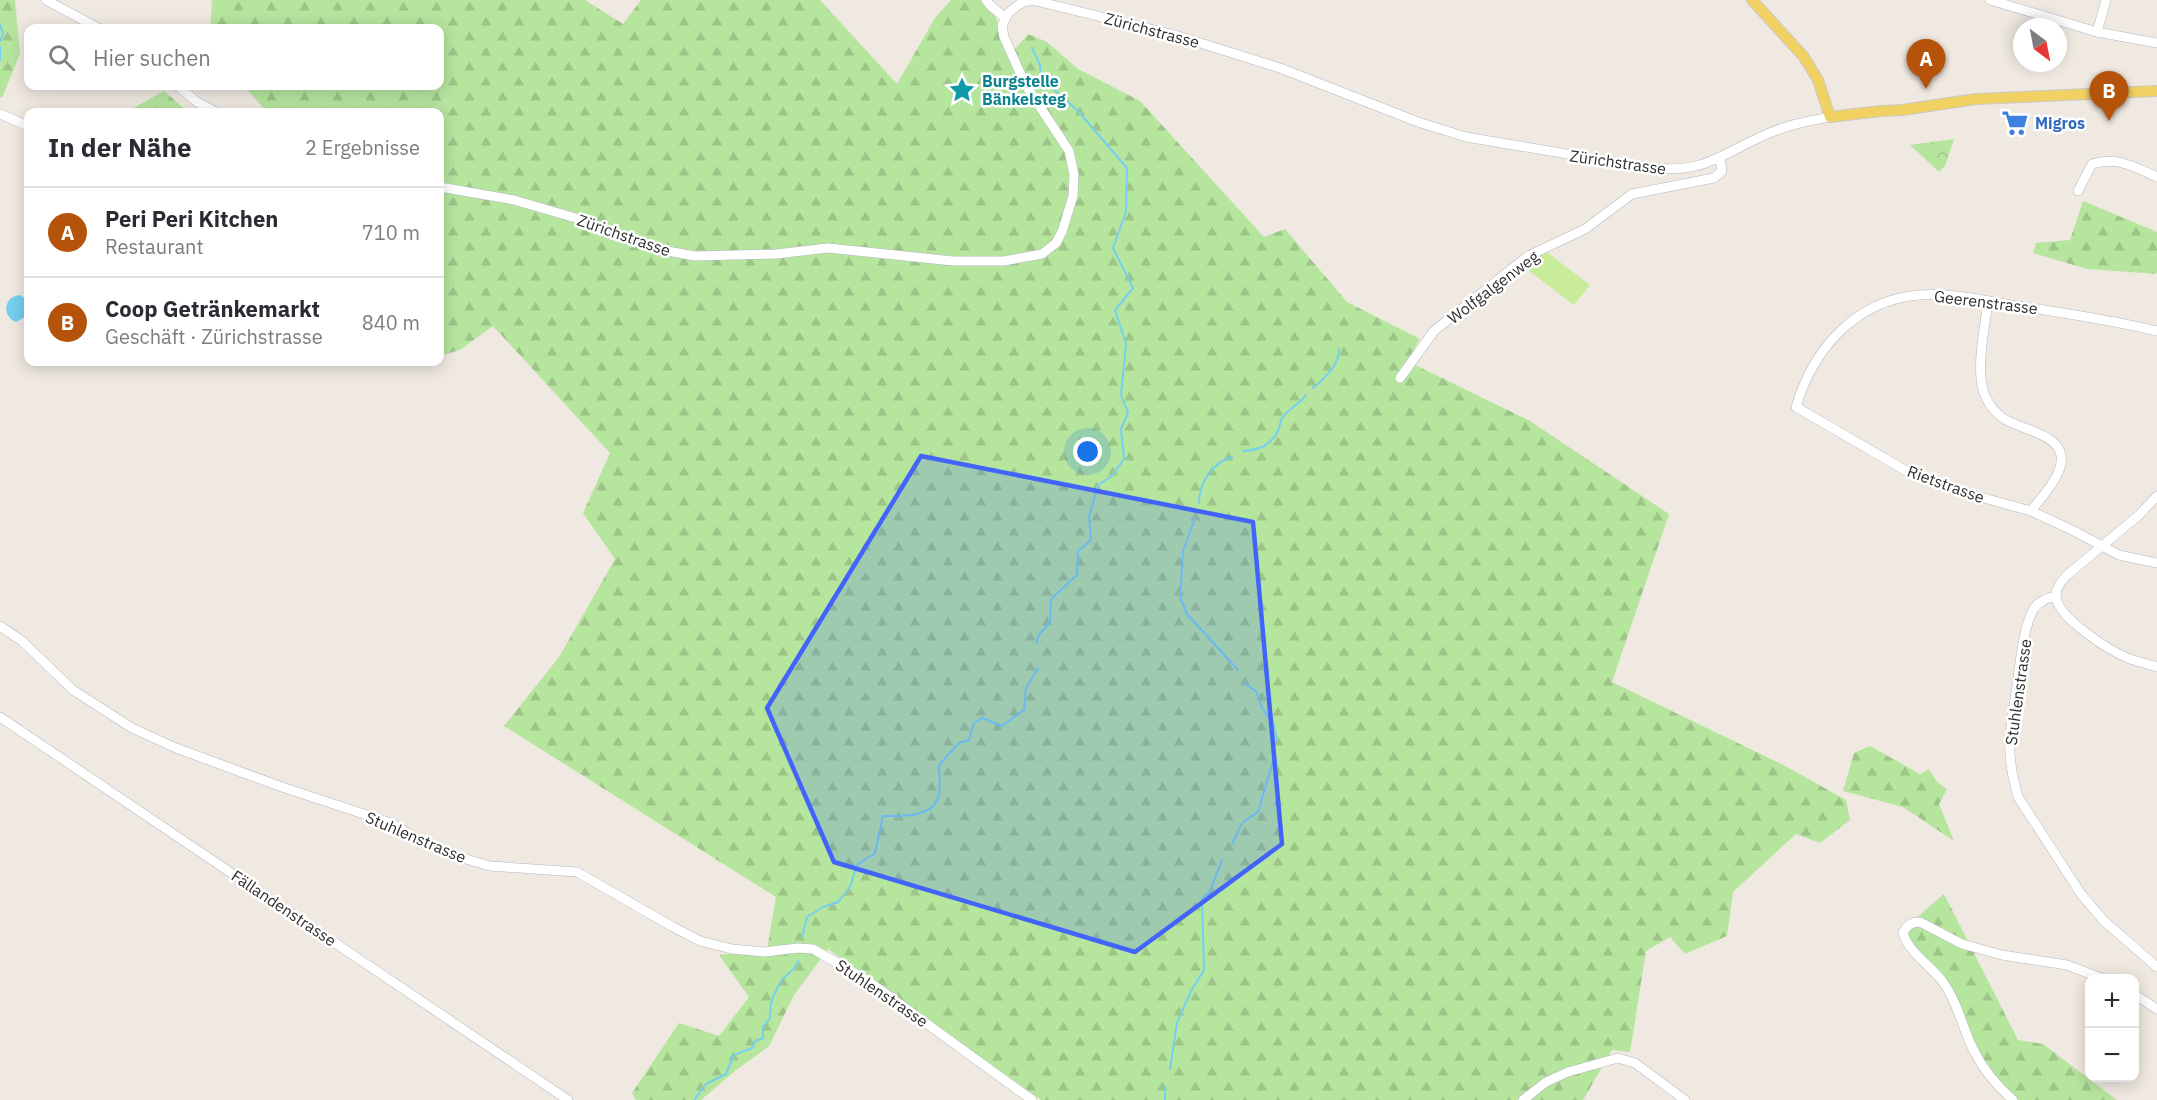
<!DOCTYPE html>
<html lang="de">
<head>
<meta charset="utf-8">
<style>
  body { margin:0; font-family:"IBM Plex Sans",sans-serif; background:#f2f2f3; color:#2b2b33 }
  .controls { position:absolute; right:18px; bottom:18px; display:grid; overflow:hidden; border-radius:12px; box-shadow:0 3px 15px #0003 }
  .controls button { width:54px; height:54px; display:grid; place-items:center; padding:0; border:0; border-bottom:2px solid #e1e1e2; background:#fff; color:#2b2b33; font:30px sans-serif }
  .compass { position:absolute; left:2013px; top:18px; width:54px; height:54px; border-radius:50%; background:#fff; box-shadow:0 3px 15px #0003; rotate:148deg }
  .you { position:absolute; left:1088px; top:452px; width:21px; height:21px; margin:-15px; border:4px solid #fff; border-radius:50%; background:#1a73e8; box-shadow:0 0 0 9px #1a73e833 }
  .badge { display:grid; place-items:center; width:39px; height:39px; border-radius:50%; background:#b45309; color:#fff; font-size:20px; font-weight:700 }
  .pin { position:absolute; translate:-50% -50px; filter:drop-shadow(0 2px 3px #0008) }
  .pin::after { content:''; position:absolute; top:32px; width:21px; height:18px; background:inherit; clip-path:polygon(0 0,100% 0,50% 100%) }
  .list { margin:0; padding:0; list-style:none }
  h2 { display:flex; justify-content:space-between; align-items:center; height:78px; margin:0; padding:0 24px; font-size:26px }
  h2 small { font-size:20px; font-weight:400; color:#7c7c81 }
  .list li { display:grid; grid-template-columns:39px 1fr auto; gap:18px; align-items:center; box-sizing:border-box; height:90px; padding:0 24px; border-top:2px solid #e1e1e2 }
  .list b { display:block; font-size:22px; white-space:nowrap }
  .list p { margin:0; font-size:20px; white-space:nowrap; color:#7c7c81 }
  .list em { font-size:20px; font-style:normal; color:#7c7c81 }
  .icon { flex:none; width:33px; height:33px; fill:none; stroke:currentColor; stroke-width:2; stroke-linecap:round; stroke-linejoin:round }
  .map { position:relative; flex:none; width:2157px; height:1100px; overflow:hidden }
  .search { position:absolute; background:#fff; box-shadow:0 3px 15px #0003; left:24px; top:24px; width:420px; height:66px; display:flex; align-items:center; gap:15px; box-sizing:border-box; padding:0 21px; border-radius:12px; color:#7c7c81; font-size:22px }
  .panel { position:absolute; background:#fff; box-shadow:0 3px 15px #0003; left:24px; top:108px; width:420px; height:258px; border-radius:12px }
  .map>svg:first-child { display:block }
  .forest { fill:url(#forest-firs) }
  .park { fill:url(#park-crowns) }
  .pitch { fill:#c9ec9a }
  .water { fill:#75cff0 }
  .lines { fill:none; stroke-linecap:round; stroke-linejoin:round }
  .stream { stroke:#75cff0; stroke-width:2 }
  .minor-casing { stroke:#b4b7c1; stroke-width:10 }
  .major-casing { stroke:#c9c9c9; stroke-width:12 }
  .minor { stroke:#fff; stroke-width:9 }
  .major { stroke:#f2d163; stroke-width:10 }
  .marked { fill:#4264fb; fill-opacity:0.2; stroke:#4264fb; stroke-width:4.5; stroke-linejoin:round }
  .labels { text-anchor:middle; stroke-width:5; stroke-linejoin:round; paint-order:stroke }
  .street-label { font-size:16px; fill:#2e2e2e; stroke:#fff }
  .culture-label { font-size:16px; font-weight:bold; fill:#0d838f; stroke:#fff; text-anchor:start }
  .shop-label { font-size:16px; font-weight:bold; fill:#366cbe; stroke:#fff; text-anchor:start }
</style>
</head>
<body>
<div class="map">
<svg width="2157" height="1100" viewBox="0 0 2157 1100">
  <defs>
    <pattern id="forest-firs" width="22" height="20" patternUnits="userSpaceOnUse" patternTransform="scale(1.5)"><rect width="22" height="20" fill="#b6e59e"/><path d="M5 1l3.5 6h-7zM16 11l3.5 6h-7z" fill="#9dc588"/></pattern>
    <pattern id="park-crowns" width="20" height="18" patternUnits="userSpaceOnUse" patternTransform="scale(1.5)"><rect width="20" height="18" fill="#b6e59e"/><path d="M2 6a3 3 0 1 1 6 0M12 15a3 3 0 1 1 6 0" fill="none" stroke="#9dc588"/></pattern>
  </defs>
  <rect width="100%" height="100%" fill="#efe9e1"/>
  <g class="forest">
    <polygon points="0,0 15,0 20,54 2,98 0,97"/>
    <polygon points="212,0 585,0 623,24 641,0 820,0 897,84 935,18 951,0 981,0 994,13 1010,55 1028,34 1047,42 1078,69 1140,101 1264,237 1285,229 1347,302 1420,339 1407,361 1530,421 1669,514 1612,682 1787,767 1846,800 1850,820 1820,843 1796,834 1733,892 1727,936 1685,954 1670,937 1646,951 1630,1052 1612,1050 1583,1100 1041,1100 828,949 794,995 769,1046 735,1071 701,1100 636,1100 632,1093 679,1023 719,1036 749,997 719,955 767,950 776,897 504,726 559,657 615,559 583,513 610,453 493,326 460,350 440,356 440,112 267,112 244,86 440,86 440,28 210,28"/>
    <polygon points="164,91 188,112 126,112"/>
    <polygon points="2083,201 2157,232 2157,274 2087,269 2033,253 2036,243 2070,240"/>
    <polygon points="1870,746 1920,774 1929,769 1937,782 1947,789 1939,804 1954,841 1903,807 1843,791 1854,753"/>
    <polygon points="1944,894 2018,1040 2043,1044 2117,1100 2013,1100 1988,1074 1954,999 1907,944 1907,926"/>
  </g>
  <polygon class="park" points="1954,139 1945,166 1939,172 1910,145"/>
  <polygon class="pitch" points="1544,250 1590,285 1574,305 1529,271"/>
  <path class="water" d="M20,295L28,301V317H25L16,322C1,316 4,296 20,295Z"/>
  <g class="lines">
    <g class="stream">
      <polyline points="0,25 3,34 0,41"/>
      <polyline points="0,47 0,60"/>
      <polyline points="1032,48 1040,65 1041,78 1078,111 1127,168 1126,212 1113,248 1133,288 1115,310 1126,344 1121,395 1128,413 1121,429 1124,459 1112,476 1098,485 1089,517 1091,540 1078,551 1077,575 1051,599 1050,622 1038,636 1037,643"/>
      <path d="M1313,388C1324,379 1340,364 1339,349"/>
      <path d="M1243,451C1259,450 1270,446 1278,431C1280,427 1280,422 1282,418C1288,409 1300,404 1306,395"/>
      <path d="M1199,503C1199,483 1212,463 1232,457"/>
      <polyline points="1195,518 1183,551 1180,597 1187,614 1238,670"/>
      <polyline points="1245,684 1256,691 1262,708 1274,724 1277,741"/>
      <polyline points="1232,844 1242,823 1258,812 1274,758"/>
      <path d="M802,937L807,917L823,907L838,902L850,887L857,865L875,853L883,816C902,816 935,818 939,794C941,785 939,774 939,765L959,743L969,740L974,723L982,718L1002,726L1024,710L1026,688L1038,668"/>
      <polyline points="1170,1069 1177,1023 1191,991 1204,970 1202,899 1210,891 1222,860"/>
      <path d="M694,1100L706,1084L726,1074L734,1055L752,1048L755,1041L763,1038V1027L770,1018C769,1005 774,992 782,980C788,972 795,971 798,961"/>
      <polyline points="1165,1100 1165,1086"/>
    </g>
    <g class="minor-casing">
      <g id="minor">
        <polyline points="46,0 98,28"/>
        <polyline points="986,0 991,6 1005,18"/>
        <polyline points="1990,0 2097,32 2157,43"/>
        <polyline points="2097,32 2106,0"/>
        <polyline points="178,86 197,102 216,112"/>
        <polyline points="0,114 28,126"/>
        <path d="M440,187L514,200L579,219L656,249L695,256L776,254L828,248L953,261H1004L1042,254L1056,243L1062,232L1073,196L1074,174L1069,151L1025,84L1004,37L1002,26L1008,13L1021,3L1032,0L1175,35L1280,68L1418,122L1466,137L1644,167C1704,175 1717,156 1767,134C1787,125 1809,121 1830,117"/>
        <path d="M2078,191L2092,164C2118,156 2134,167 2157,177"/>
        <path d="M1988,301C1985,328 1974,374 1986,398C1991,408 1998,416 2008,421C2029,432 2074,437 2058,473C2052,487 2040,499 2031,511"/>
        <path d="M2157,331C2111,320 2065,313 2018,306C1986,301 1951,292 1919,295C1856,300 1813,349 1796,407L1908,472L1944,487L2031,511L2074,531L2119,555L2157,563"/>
        <polyline points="1400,378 1434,331 1528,256 1585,229 1632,194 1714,178 1722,171 1720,159"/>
        <path d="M2157,496L2139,515L2066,576C2061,582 2055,589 2056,597C2059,619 2110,651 2130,659C2139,662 2148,664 2157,667"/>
        <path d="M2056,596C2047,598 2038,601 2033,610C2022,632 2020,667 2016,692C2014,708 2010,725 2010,742C2009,761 2013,778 2018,797L2081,894L2104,921L2157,967"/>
        <polyline points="0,626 22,641 73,690 132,728 176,748 282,787 391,823 428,845 459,857 490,866 577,872 673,927 700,941 732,949 764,952 798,948 813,949 868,981 1032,1100"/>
        <polyline points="0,717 568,1100"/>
        <polyline points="2134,994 2157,1009"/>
        <polyline points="1523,1100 1546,1082 1568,1072 1618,1058 1635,1063 1685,1100"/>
        <path d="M2013,1100C1996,1085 1983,1070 1973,1049C1962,1027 1958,1003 1943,982C1932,967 1906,950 1903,932C1908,925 1911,922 1920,922L1962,944L2002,955L2067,965L2101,978"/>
      </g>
    </g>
    <g class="major-casing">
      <polyline id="major" points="1752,0 1804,57 1818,80 1830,117 1881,111 1902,110 1976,99 2157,91"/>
    </g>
    <use href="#minor" class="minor"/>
    <use href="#major" class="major"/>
  </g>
  <path class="marked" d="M921,456L1253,522L1282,844L1135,952L834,862L767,708Z"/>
  <defs>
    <g id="sight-bare" transform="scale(2.07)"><path d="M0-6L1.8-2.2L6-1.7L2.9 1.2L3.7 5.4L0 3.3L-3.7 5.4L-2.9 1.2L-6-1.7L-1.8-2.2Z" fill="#0f9aa8" stroke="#fff" stroke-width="2.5" paint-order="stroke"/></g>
    <g id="supermarket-bare" transform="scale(2.07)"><path d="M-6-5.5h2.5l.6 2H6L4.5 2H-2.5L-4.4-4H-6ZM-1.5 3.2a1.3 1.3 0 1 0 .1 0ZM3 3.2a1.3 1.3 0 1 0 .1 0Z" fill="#3f7fe0" stroke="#fff" stroke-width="2.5" paint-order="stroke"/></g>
  </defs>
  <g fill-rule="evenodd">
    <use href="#sight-bare" x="962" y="90"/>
    <use href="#supermarket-bare" x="2015" y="123"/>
  </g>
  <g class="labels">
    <g class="street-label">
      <text transform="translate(1152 30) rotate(15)" y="6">Zürichstrasse</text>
      <text transform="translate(1618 162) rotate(8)" y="6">Zürichstrasse</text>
      <text transform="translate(624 235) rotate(19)" y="6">Zürichstrasse</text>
      <text transform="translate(1493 287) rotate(-37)" y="6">Wolfgalgenweg</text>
      <text transform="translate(1986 302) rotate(7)" y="6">Geerenstrasse</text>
      <text transform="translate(1946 484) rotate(20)" y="6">Rietstrasse</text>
      <text transform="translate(2018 692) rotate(-82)" y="6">Stuhlenstrasse</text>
      <text transform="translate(416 837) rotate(23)" y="6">Stuhlenstrasse</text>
      <text transform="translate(284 908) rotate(34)" y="6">Fällandenstrasse</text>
      <text transform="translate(882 993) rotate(34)" y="6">Stuhlenstrasse</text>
    </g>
    <g class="culture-label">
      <text x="982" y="87">Burgstelle<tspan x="982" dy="18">Bänkelsteg</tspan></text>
    </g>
    <g class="shop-label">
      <text x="2035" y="129">Migros</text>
    </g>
  </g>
</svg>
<div class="controls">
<button>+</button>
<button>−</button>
</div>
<svg class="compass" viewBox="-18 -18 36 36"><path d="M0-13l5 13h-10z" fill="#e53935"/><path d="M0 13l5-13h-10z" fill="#7c7c81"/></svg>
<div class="you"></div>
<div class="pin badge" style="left:1926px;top:89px">A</div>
<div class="pin badge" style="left:2109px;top:121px">B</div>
<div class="search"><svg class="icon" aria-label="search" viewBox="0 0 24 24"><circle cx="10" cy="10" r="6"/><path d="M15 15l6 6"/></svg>Hier suchen</div>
<section class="panel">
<h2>In der Nähe<small>2 Ergebnisse</small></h2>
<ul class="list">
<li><span class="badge">A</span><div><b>Peri Peri Kitchen</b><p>Restaurant</p></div><em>710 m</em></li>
<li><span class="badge">B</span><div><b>Coop Getränkemarkt</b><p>Geschäft · Zürichstrasse</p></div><em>840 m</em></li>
</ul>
</section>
</div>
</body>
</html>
